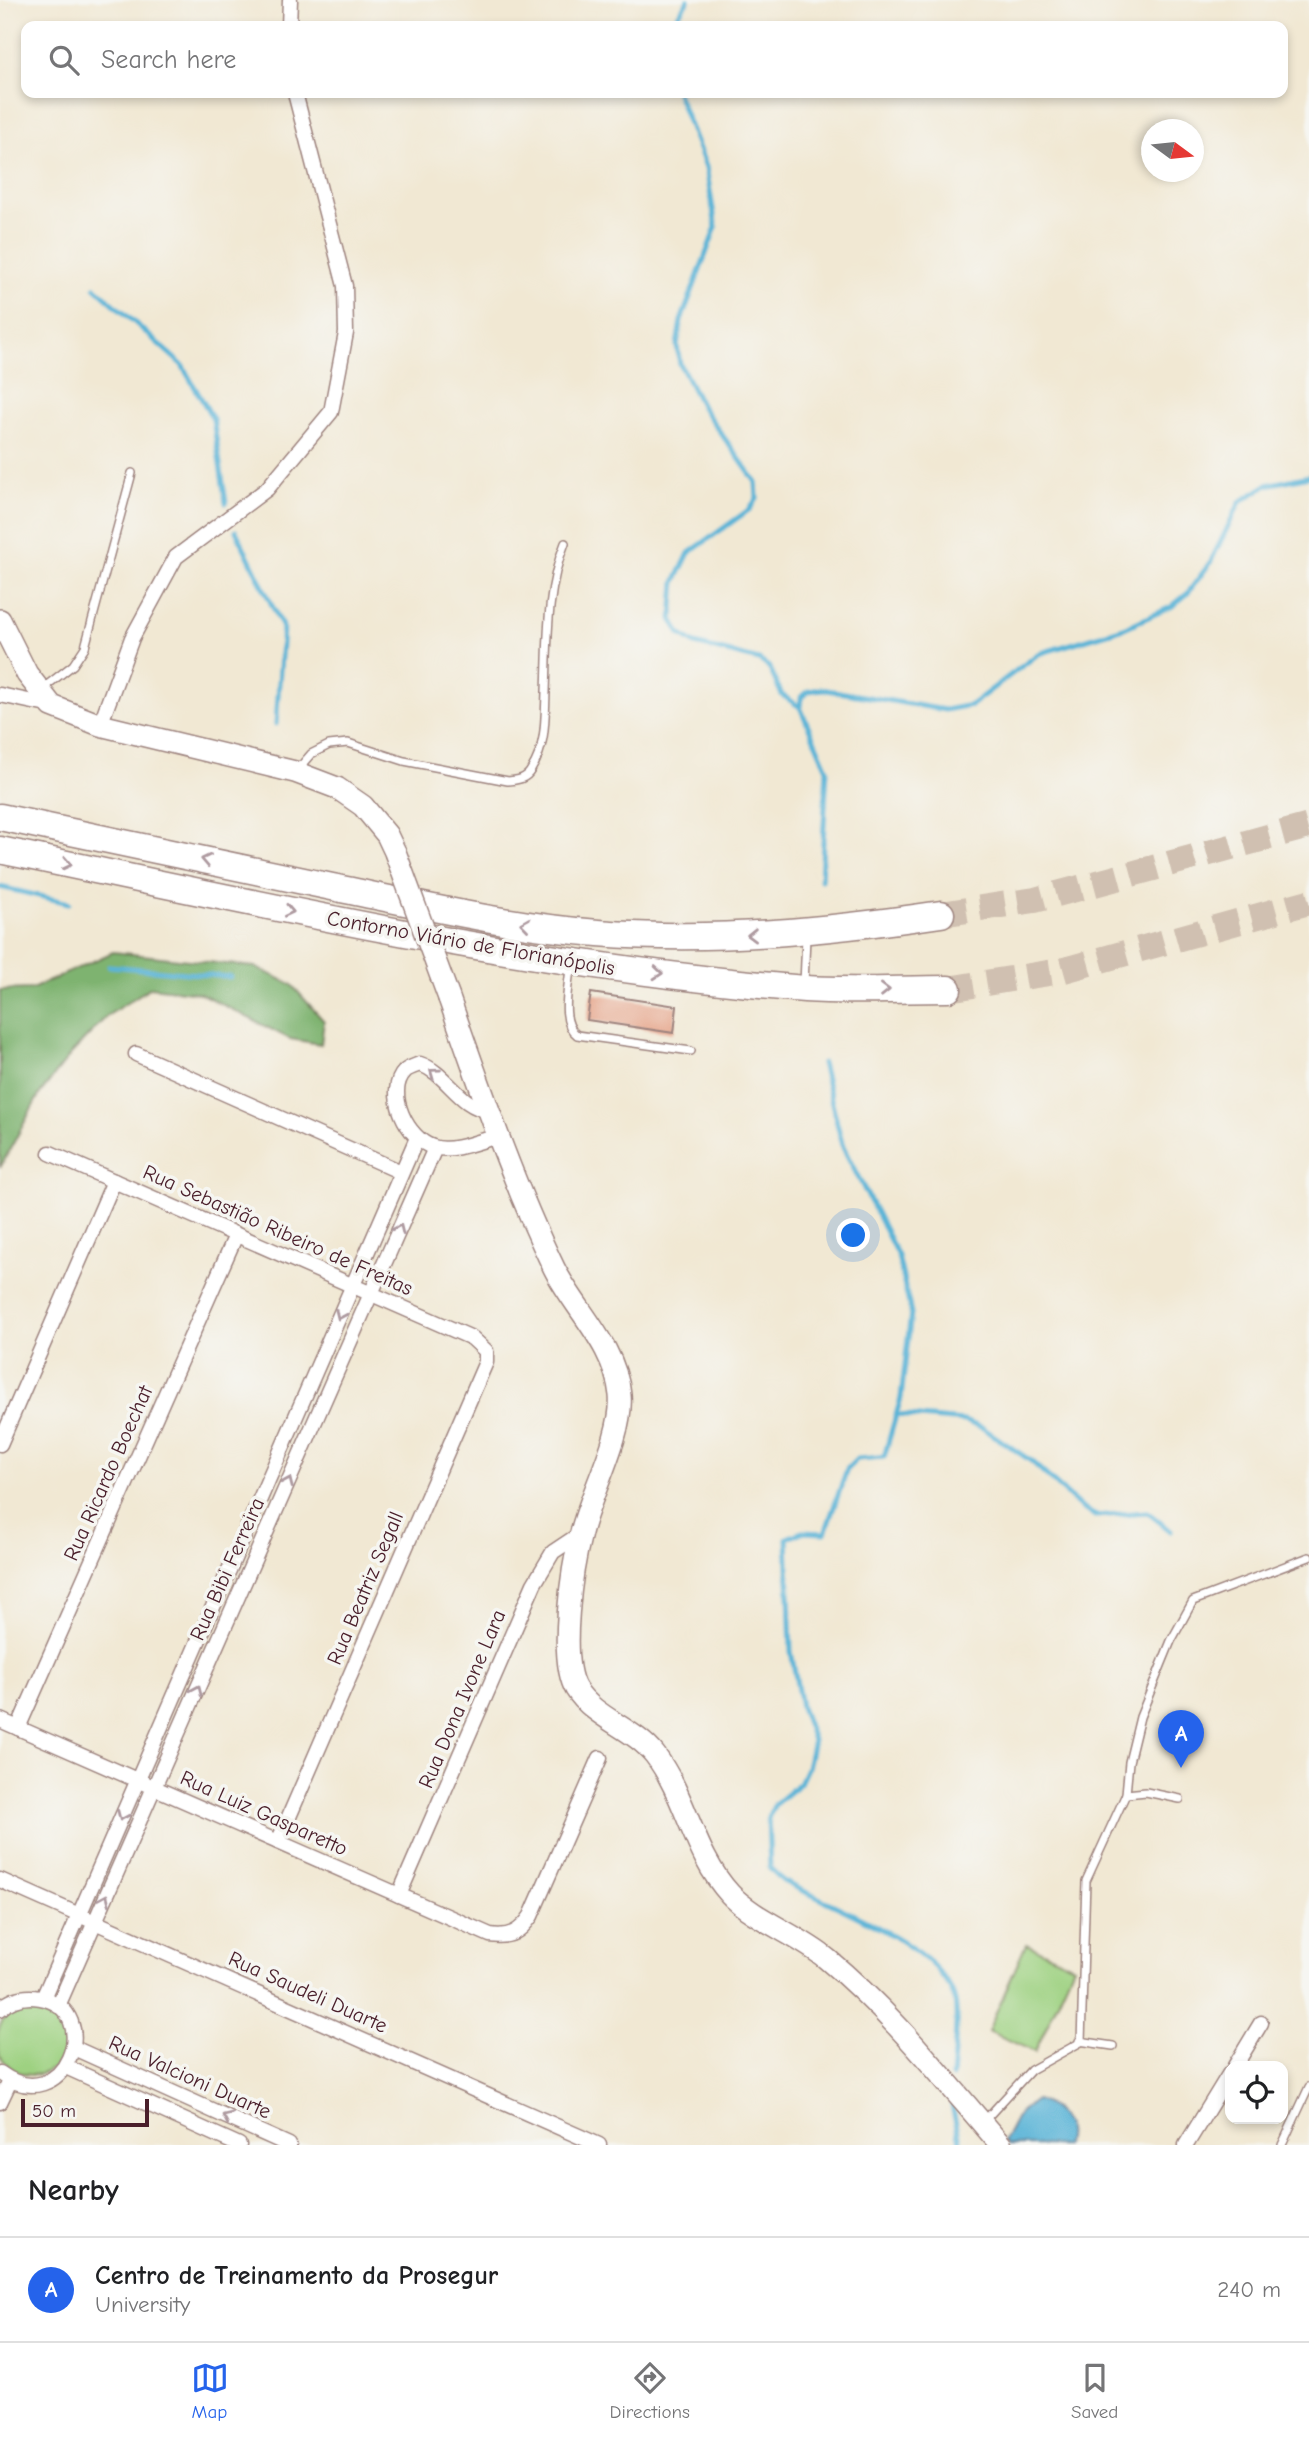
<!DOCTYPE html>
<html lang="en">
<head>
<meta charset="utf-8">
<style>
  body { margin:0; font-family:"Comic Neue",sans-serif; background:#f2f2f2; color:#202124 }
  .controls { position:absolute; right:21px; bottom:21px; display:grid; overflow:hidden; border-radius:14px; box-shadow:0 4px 10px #0003 }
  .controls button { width:63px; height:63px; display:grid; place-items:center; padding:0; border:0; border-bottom:2px solid #e0e0e0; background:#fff; color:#202124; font:35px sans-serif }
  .compass { position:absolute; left:1141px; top:119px; width:63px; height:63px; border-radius:50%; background:#fff; box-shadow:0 4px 10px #0003; rotate:105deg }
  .scale { position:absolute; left:21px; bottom:18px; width:128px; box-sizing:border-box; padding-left:7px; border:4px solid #4a1f2b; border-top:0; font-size:19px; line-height:24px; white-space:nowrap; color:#4a1f2b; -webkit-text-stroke:5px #f6f6f2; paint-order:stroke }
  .you { position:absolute; left:854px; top:1236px; width:24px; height:24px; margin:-18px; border:5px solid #fff; border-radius:50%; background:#1a73e8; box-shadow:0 0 0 10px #1a73e833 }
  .badge { display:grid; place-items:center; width:46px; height:46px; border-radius:50%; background:#2563eb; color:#fff; font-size:23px; font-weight:700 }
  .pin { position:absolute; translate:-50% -58px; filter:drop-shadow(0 2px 4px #0008) }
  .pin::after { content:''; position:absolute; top:37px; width:24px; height:21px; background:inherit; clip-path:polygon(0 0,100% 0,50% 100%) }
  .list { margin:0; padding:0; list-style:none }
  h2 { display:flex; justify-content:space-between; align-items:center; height:91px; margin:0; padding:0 28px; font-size:30px }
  h2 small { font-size:23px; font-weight:400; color:#757577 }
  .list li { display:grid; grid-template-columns:46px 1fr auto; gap:21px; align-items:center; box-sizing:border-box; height:105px; padding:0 28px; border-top:2px solid #e0e0e0 }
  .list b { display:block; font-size:26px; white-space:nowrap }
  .list p { margin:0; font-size:23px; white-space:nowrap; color:#757577 }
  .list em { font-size:23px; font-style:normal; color:#757577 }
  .icon { flex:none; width:38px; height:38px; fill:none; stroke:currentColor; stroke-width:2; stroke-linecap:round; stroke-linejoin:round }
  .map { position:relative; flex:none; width:1309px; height:2145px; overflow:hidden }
  .search { position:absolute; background:#fff; box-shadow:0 4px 10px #0003; left:21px; right:21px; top:21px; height:77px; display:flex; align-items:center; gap:18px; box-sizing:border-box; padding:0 24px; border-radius:14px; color:#757577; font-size:26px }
  .sheet { height:196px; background:#fff }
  nav { display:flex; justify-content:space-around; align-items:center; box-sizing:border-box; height:98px; border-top:2px solid #e0e0e0; background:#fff; font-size:19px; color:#757577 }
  nav a { display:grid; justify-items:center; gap:4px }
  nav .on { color:#2563eb }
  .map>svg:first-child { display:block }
  .green { fill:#9ed181; stroke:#747856; stroke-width:2 }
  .forest { fill:#7eb36f; stroke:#64694d; stroke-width:2 }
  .water { fill:#5ab4d7; stroke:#526a81; stroke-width:2 }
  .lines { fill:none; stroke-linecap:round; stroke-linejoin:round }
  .stream { stroke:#5ab4d7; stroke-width:5 }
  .building { fill:#e29070 }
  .highway-tunnel { stroke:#d0c0b1; stroke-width:26; stroke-dasharray:26 13; stroke-linecap:butt }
  .lane-casing { stroke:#9e847f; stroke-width:10 }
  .street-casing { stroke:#9e847f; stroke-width:17 }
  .secondary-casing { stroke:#9e847f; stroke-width:24 }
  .highway-casing { stroke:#9e847f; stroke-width:29 }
  .lane { stroke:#fff; stroke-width:7 }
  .street { stroke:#fff; stroke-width:14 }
  .secondary { stroke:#fff; stroke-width:21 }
  .highway { stroke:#fff; stroke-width:26 }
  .secondary-bridge-casing { stroke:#9e847f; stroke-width:24; stroke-linecap:butt }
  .secondary-bridge { stroke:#fff; stroke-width:21 }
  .oneway { stroke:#ae9aa0 }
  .labels { text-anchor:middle; stroke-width:7; stroke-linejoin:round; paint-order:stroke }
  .street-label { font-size:21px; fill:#4a1f2b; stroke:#f6f6f2 }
</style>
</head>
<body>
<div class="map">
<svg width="1309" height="2145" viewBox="0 0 1309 2145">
  <rect width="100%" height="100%" fill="#f6f6f2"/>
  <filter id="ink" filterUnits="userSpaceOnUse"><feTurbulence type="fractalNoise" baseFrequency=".0143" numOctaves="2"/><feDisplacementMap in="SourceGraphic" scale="14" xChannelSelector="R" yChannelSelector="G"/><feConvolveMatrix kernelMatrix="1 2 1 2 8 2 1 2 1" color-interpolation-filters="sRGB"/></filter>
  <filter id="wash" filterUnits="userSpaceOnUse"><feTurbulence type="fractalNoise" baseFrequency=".00686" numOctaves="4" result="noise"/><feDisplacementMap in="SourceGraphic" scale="28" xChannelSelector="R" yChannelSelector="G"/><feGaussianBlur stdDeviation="1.57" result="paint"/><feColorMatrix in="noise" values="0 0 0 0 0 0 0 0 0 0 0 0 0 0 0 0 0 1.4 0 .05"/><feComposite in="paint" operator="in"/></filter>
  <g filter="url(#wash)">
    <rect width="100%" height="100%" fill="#f1e8d3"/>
    <g class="green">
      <polygon points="1026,1944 1074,1966 1035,2052 988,2031"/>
      <circle cx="32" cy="2040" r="35"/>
    </g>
    <polygon class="forest" points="113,952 255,967 291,984 324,1021 321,1044 290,1039 200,993 151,987 107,1016 71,1054 39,1095 0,1168 0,990 32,989"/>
    <path class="water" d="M1036,2100C1055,2106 1074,2123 1065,2145H1008L1004,2141L1019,2113Z"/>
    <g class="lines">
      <g class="stream">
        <polyline points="671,26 688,0"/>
        <polyline points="677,93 706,167 716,227 681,321 677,346 680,364 702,407 756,482 757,498 750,509 689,553 675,582 672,619 680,634 695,644 759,660 769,667 782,695 800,707 827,769 821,880"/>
        <polyline points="95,287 182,365 213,419 226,503"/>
        <polyline points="236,531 283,628 276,724"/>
        <polyline points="800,707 801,698 809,691 821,689 945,710 971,705 1038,654 1124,628 1171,607 1187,594 1210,563 1240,502 1267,485 1309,476"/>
        <polyline points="0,887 69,903"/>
        <polyline points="109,966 230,977"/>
        <path d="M822,1063L843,1147L898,1256L911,1313L901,1398L884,1457L857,1459L847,1469L825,1533L802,1532L787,1538L791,1651L801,1707L813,1740L807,1768L800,1783L775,1804L768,1818L770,1868L783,1881C831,1906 942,1945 955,2001C959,2020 953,2057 952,2077"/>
        <polyline points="896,1415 964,1421 983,1428 1031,1461 1083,1509 1096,1516 1147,1512 1171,1531"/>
        <polyline points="952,2106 961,2145"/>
      </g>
    </g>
    <g id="blocks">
      <polygon class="building" points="591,993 677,1006 674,1033 587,1020"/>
    </g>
  </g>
  <g filter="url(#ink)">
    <use href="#blocks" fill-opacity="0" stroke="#9e847f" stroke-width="2"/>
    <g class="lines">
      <g class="highway-tunnel">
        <polyline points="941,914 1035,900 1309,826"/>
        <polyline points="948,989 1061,971 1309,902"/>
      </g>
      <g class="lane-casing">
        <g id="lane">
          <polyline points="42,689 73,665 85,647 132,473"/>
          <path d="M298,769L311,754L329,745L348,743L404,761L508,781C518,780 526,779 531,770C546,747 545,719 546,692C548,642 546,590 565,543"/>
          <path d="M570,967C569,987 559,1022 577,1035L691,1051"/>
          <polyline points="804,984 806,937"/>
          <polyline points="1126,1794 1129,1762 1140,1717 1171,1641 1193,1601 1309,1557"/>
          <polyline points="1079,2041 1113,2046"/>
          <polyline points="985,2120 1031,2070 1081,2042 1086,1881 1126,1794 1146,1792 1180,1799"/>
          <polyline points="1282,2145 1309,2087"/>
        </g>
      </g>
      <g class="street-casing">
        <g id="street">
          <polyline points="289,26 290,0"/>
          <polyline points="0,695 52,706"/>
          <polyline points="100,725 132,638 176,557 267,489 331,412 346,333 345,286 295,93"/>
          <polyline points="136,1054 401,1172"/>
          <path d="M488,1110C459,1107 447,1073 420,1064C415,1066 408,1068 405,1071C384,1092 408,1140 433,1147C452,1153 479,1141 498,1136"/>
          <polyline points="50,1153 472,1338 486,1351 486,1362 278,1842"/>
          <polyline points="0,1444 114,1181"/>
          <path d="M0,1720L490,1935C510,1938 520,1932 531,1916L600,1758"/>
          <polyline points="18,1728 236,1235"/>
          <polyline points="0,1880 599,2145"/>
          <polyline points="399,1895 534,1584 553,1552 580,1534"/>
          <polyline points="43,1998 416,1140"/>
          <polyline points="58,2006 435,1148"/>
          <path d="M0,2009C11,1999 25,1995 40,1998C106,2010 65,2121 0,2073"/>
          <polyline points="74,2048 289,2145"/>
          <polyline points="1235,2066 1261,2023"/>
          <polyline points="66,2067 239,2145"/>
          <polyline points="0,2102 10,2081"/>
          <polyline points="1186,2145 1230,2073"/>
        </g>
      </g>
      <g class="secondary-casing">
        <g id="secondary">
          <polyline points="0,620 27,674 52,706 100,725 295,772 337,788 363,806 387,835 395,852"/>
          <path d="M449,998C481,1089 512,1181 554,1268C575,1310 615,1345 620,1395C624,1434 590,1494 581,1533C572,1567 558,1659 576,1689C594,1718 634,1728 655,1755C687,1797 693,1854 730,1894C753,1919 800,1936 827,1959C892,2013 946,2082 1001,2145"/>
        </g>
      </g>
      <g class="highway-casing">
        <g id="highway">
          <path d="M0,817C111,840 221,864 332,887C420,905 509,926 598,933C713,942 827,931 941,914"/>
          <path d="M0,850C268,906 531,967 805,989C852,992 900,989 948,989"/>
        </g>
      </g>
      <use href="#lane" class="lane"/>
      <use href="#street" class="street"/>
      <use href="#secondary" class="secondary"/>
      <use href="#highway" class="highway"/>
      <g class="secondary-bridge-casing">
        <polyline id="secondary-bridge" points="395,852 449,998"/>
      </g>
      <use href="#secondary-bridge" class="secondary-bridge"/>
    </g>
    <defs><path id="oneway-chevron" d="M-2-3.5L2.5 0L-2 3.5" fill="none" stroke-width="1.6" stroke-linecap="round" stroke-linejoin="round" transform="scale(1.75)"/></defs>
    <g class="oneway">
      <use href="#oneway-chevron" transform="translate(206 860) rotate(-168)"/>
      <use href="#oneway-chevron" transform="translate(67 864) rotate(12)"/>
      <use href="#oneway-chevron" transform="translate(289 911) rotate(12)"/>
      <use href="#oneway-chevron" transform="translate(525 924) rotate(-172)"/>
      <use href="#oneway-chevron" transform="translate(752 935) rotate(179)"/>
      <use href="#oneway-chevron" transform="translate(658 973) rotate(5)"/>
      <use href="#oneway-chevron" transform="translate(885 990) rotate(-1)"/>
      <use href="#oneway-chevron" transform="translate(434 1073) rotate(-144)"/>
      <use href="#oneway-chevron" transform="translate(399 1229) rotate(-66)"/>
      <use href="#oneway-chevron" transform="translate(340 1315) rotate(114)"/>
      <use href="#oneway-chevron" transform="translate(288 1482) rotate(-66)"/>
      <use href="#oneway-chevron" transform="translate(197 1690) rotate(-66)"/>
      <use href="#oneway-chevron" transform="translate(122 1816) rotate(114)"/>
      <use href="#oneway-chevron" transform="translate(105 1899) rotate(-66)"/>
      <use href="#oneway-chevron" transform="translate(227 2117) rotate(-156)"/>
    </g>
  </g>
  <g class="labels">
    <g class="street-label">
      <text transform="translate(471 943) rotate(10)" y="7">Contorno Viário de Florianópolis</text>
      <text transform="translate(278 1230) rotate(24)" y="7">Rua Sebastião Ribeiro de Freitas</text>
      <text transform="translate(108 1473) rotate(-66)" y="7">Rua Ricardo Boechat</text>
      <text transform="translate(227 1569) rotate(-66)" y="7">Rua Bibi Ferreira</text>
      <text transform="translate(365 1588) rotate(-67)" y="7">Rua Beatriz Segall</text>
      <text transform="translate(462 1699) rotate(-67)" y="7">Rua Dona Ivone Lara</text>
      <text transform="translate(264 1813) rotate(24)" y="7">Rua Luiz Gasparetto</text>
      <text transform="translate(308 1992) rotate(24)" y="7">Rua Saudeli Duarte</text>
      <text transform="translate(190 2077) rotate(24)" y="7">Rua Valcioni Duarte</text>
    </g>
  </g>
</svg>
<div class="controls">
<button><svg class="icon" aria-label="locate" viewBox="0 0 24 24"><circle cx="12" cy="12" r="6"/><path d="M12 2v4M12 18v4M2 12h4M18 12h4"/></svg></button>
</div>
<svg class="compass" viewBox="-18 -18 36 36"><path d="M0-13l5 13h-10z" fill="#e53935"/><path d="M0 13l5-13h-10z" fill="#757577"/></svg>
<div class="scale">50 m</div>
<div class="you"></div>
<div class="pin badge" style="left:1181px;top:1768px">A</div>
<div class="search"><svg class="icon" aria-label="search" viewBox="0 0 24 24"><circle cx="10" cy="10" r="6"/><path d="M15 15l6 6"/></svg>Search here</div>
</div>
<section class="sheet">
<h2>Nearby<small></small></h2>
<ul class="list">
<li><span class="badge">A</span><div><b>Centro de Treinamento da Prosegur</b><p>University</p></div><em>240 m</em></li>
</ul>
</section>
<nav>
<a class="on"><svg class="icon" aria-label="map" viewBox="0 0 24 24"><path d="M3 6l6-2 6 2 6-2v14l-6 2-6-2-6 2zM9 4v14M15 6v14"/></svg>Map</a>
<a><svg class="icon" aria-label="directions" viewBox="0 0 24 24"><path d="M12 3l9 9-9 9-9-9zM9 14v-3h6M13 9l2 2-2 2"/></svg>Directions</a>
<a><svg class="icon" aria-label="saved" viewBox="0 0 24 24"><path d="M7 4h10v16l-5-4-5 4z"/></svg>Saved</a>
</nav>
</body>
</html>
